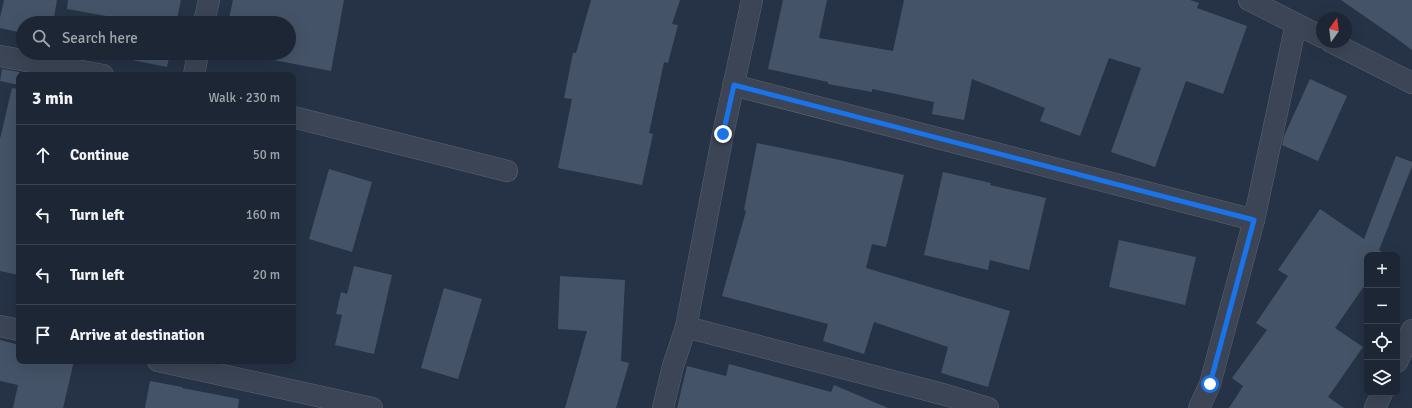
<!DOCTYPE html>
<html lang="en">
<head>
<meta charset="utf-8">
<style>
  body { margin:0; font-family:Signika,sans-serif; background:#252e3c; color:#f1f3f6 }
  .controls { position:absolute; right:12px; bottom:12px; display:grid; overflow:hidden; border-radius:8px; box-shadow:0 4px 16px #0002 }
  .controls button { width:36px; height:36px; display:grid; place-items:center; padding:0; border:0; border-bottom:1px solid #3a434f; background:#1c2634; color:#f1f3f6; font:20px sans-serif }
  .compass { position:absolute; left:1316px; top:12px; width:36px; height:36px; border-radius:50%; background:#1c2634; box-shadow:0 4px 16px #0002; rotate:14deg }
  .stop { position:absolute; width:12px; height:12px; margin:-9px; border:3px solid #1a73e8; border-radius:50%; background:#fff }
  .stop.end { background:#1a73e8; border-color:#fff; box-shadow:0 1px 4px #0008 }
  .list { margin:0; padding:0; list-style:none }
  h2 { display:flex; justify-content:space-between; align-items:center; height:52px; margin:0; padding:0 16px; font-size:17px }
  h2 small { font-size:13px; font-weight:400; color:#a0a5ac }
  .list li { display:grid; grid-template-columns:26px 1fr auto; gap:12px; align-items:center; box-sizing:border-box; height:60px; padding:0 16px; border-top:1px solid #3a434f }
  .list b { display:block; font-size:15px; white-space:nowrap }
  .list em { font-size:13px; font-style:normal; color:#a0a5ac }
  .icon { flex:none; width:22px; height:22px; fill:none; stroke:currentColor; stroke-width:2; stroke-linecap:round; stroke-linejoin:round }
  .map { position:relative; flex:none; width:1412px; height:408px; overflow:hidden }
  .search { position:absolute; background:#1c2634; box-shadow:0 4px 16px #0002; left:16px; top:16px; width:280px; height:44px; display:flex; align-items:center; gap:10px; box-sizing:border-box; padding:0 14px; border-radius:22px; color:#a0a5ac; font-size:15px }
  .panel { position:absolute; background:#1c2634; box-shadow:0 4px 16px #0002; left:16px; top:72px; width:280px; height:292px; border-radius:8px }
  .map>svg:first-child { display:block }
  .building { fill:#455368 }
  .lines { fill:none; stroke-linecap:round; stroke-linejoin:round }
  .minor-casing { stroke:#596372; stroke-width:22 }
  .minor { stroke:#3b4555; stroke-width:21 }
  .route { stroke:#1a73e8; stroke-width:5 }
</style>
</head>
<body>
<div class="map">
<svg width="1412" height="408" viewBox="0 0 1412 408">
  <rect width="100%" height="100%" fill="#263346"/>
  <g class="building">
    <polygon points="4,0 57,0 53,23 23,23 23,33 0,28 0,18"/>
    <polygon points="68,0 181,0 176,23 134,23 134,21 67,9"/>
    <polygon points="233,0 344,0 331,71 263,58 263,59 231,53 289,53 289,23 228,23"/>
    <polygon points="591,0 680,0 672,24 678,25 668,63 664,62 649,133 653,134 642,185 558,168 572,99 564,98 573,53 576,53"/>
    <polygon points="783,0 827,0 819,38 893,51 904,0 1190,0 1199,3 1197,8 1247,26 1223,94 1186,81 1155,167 1111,152 1141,68 1109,58 1080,136 1040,121 1045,108 972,79 964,120 932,114 934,102 872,89 872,92 828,84 828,82 768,69"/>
    <polygon points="1341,0 1412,0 1412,50 1393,36"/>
    <polygon points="128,53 170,53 167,67 127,59"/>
    <polygon points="2,69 19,72 19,85 0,81"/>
    <polygon points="1310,79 1347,96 1318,161 1282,145 1284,136"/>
    <polygon points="12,88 19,89 19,275 0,271 0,139"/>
    <polygon points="757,143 840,160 904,175 886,247 872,244 866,268 1010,311 988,387 941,373 948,347 874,322 864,354 823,341 828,324 722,296 746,211 744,210"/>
    <polygon points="1396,156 1412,162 1412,166 1379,250 1387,255 1367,255 1367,282 1335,328 1363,347 1328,397 1344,408 1229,408 1243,386 1232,378 1267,330 1256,323 1288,276 1278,270 1320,209 1364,239"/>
    <polygon points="329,169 372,182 352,252 309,239"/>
    <polygon points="943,172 991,183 990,185 1046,198 1029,270 990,260 988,270 924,255"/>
    <polygon points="1119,240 1196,257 1185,305 1109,287"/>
    <polygon points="354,266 392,275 374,354 335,345 342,315 336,314 341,292 347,294"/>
    <polygon points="560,276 625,280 621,361 629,363 616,408 565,408 587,331 558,329"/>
    <polygon points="444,288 482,299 458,379 421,368"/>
    <polygon points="0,340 19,345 19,361 74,361 63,408 13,408 18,385 0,381"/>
    <polygon points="729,364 831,392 834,385 888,408 677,408 687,366 726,376"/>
    <polygon points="150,381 182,387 182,388 239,399 238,408 145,408"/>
  </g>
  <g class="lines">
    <g class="minor-casing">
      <g id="minor">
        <polyline points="1249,0 1322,37"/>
        <polyline points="204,23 209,0"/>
        <polyline points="1331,42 1412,83"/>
        <polyline points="0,56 103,75"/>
        <polyline points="194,75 198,53"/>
        <polyline points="733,85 1254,220"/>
        <polyline points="293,117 507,171"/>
        <polyline points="0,326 19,330"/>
        <polyline points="686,327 946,395 988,408"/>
        <polyline points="158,361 372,408"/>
        <polyline points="1397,362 1412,330"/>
        <polyline points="663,408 673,366 686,327 723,134 752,0"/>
        <polyline points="1199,408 1210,384 1254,220 1296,24"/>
        <polyline points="1375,408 1382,393"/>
      </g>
    </g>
    <use href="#minor" class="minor"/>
  </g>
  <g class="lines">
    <polyline class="route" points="723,134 734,85 1254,220 1210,384"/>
  </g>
</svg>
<div class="controls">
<button>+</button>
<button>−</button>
<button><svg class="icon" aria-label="locate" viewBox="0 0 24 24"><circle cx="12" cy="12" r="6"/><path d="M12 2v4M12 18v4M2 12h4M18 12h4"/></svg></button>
<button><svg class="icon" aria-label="layers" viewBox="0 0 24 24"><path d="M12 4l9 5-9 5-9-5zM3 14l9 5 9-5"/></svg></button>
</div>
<svg class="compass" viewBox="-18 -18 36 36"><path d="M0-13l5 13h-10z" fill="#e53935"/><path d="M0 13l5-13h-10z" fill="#a0a5ac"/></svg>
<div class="stop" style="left:1210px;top:384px"></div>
<div class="stop end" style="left:723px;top:134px"></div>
<div class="search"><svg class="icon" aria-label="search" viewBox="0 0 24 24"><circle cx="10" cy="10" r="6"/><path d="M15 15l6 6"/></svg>Search here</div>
<section class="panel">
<h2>3 min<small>Walk · 230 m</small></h2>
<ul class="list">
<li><svg class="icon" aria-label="ahead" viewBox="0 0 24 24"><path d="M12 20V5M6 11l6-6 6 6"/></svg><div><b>Continue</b></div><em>50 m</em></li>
<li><svg class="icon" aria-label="left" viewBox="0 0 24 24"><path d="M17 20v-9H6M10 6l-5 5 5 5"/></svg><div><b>Turn left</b></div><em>160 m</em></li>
<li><svg class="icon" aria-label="left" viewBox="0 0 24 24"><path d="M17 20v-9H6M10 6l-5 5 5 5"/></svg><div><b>Turn left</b></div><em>20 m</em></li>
<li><svg class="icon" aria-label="arrive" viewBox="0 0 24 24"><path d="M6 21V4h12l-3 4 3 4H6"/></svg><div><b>Arrive at destination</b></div></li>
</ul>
</section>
</div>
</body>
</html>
